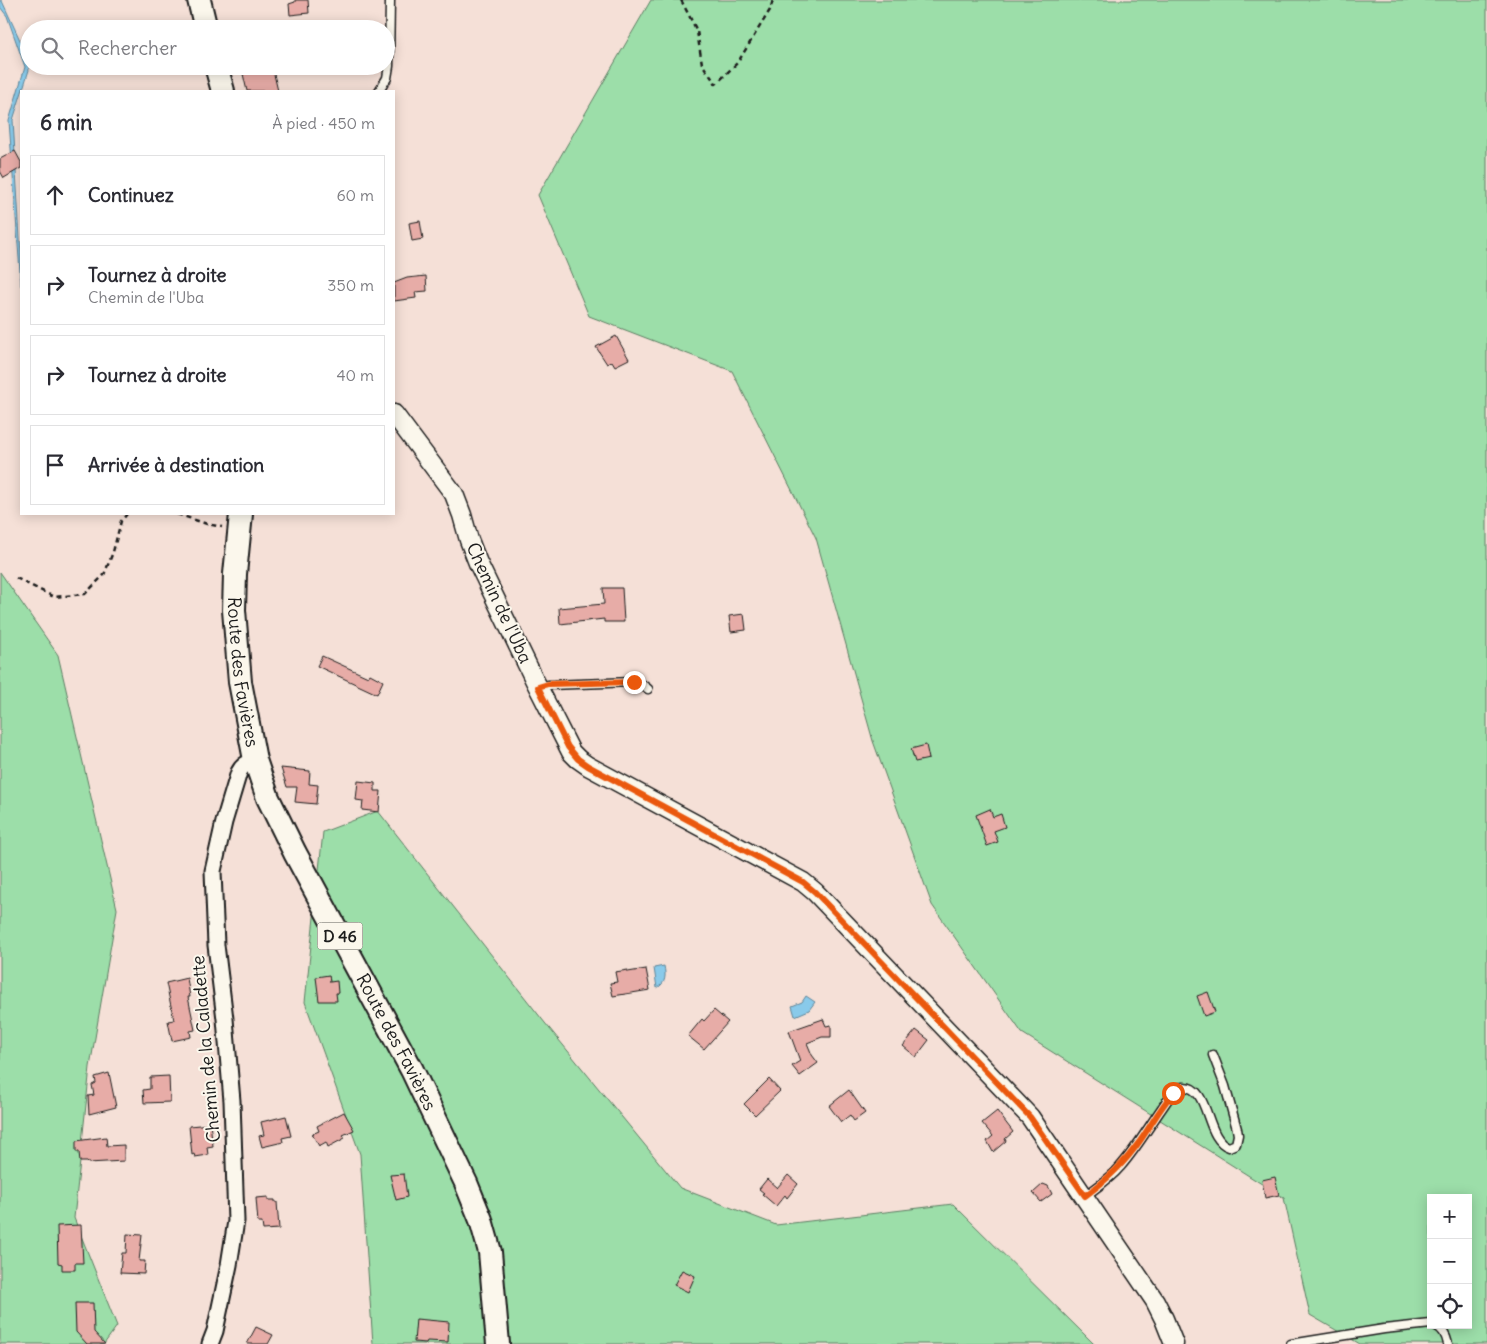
<!DOCTYPE html>
<html lang="fr">
<head>
<meta charset="utf-8">
<style>
  body { margin:0; font-family:Delius,sans-serif; background:#f2f2f3; color:#2b2b33 }
  .controls { position:absolute; right:15px; bottom:15px; display:grid; overflow:hidden; border-radius:0px; box-shadow:0 2px 12px #0003 }
  .controls button { width:45px; height:45px; display:grid; place-items:center; padding:0; border:0; border-bottom:1px solid #e1e1e2; background:#fff; color:#2b2b33; font:25px sans-serif }
  .stop { position:absolute; width:15px; height:15px; margin:-11px; border:4px solid #ea580c; border-radius:50%; background:#fff }
  .stop.end { background:#ea580c; border-color:#fff; box-shadow:0 1px 5px #0008 }
  .list { margin:0; padding:0; list-style:none }
  h2 { display:flex; justify-content:space-between; align-items:center; height:65px; margin:0; padding:0 20px; font-size:21px }
  h2 small { font-size:16px; font-weight:400; color:#7c7c81 }
  .list li { display:grid; grid-template-columns:32px 1fr auto; gap:15px; align-items:center; box-sizing:border-box; height:80px; margin:0 10px 10px; padding:0 10px; border:1px solid #e1e1e2; border-radius:0px }
  .list b { display:block; font-size:19px; white-space:nowrap }
  .list p { margin:0; font-size:16px; white-space:nowrap; color:#7c7c81 }
  .list em { font-size:16px; font-style:normal; color:#7c7c81 }
  .icon { flex:none; width:28px; height:28px; fill:none; stroke:currentColor; stroke-width:2; stroke-linecap:round; stroke-linejoin:round }
  .map { position:relative; flex:none; width:1487px; height:1344px; overflow:hidden }
  .search { position:absolute; background:#fff; box-shadow:0 2px 12px #0003; left:20px; top:20px; width:375px; height:55px; display:flex; align-items:center; gap:12px; box-sizing:border-box; padding:0 18px; border-radius:28px; color:#7c7c81; font-size:19px }
  .panel { position:absolute; background:#fff; box-shadow:0 2px 12px #0003; left:20px; top:90px; width:375px; height:425px; border-radius:0px }
  .map>svg:first-child { display:block }
  .green { fill:#9cdea9; stroke:#5c7d62; fill-rule:evenodd }
  .water { fill:#89caea; stroke:#5d8498 }
  .building { fill:#e7aca7; stroke:#1c1c1c }
  .lines { fill:none; stroke-linecap:round; stroke-linejoin:round }
  .service-casing { stroke:#1c1c1c; stroke-width:11 }
  .minor-casing { stroke:#1c1c1c; stroke-width:19 }
  .tertiary-casing { stroke:#1c1c1c; stroke-width:21 }
  .primary-casing { stroke:#1c1c1c; stroke-width:26 }
  .path { stroke:#1c1c1c; stroke-width:2.5; stroke-dasharray:5 4; stroke-linecap:butt }
  .service { stroke:#fbf7ec; stroke-width:8 }
  .minor { stroke:#fbf7ec; stroke-width:15 }
  .tertiary { stroke:#fbf7ec; stroke-width:18 }
  .primary { stroke:#fbf7ec; stroke-width:22 }
  .route { stroke:#ea580c; stroke-width:6 }
  .labels { text-anchor:middle; stroke-width:4; stroke-linejoin:round; paint-order:stroke }
  .shield { fill:#fbf7ec; stroke:#5f5e5a; stroke-width:1 }
  .shield-label { font-size:16px; font-weight:bold; fill:#1c1c1c }
  .street-label { font-size:18px; fill:#1c1c1c; stroke:#fbf7ec }
</style>
</head>
<body>
<div class="map">
<svg width="1487" height="1344" viewBox="0 0 1487 1344">
  <rect width="100%" height="100%" fill="#f5e0d7"/>
  <filter id="ink" filterUnits="userSpaceOnUse"><feTurbulence type="fractalNoise" baseFrequency=".02" numOctaves="2"/><feDisplacementMap in="SourceGraphic" scale="10" xChannelSelector="R" yChannelSelector="G"/><feConvolveMatrix kernelMatrix="1 2 1 2 8 2 1 2 1" color-interpolation-filters="sRGB"/></filter>
  <g filter="url(#ink)">
    <g class="green">
      <path d="M651,0H1487V1344H1360L1310,1315L1284,1198L1022,1033L932,905L873,741L816,538L732,371L589,316L538,195ZM1431,1198H1468V1325H1431Z"/>
      <polygon points="0,572 58,655 117,909 90,1067 74,1218 117,1326 104,1344 0,1344"/>
      <polygon points="378,811 545,1023 680,1188 776,1225 953,1204 1094,1344 373,1344 360,1154 305,1002 323,832"/>
    </g>
    <g class="water">
      <polygon points="0,0 2,1 25,51 29,70 13,120 21,255 21,286 9,121 25,67 7,16 0,7"/>
      <path d="M664,966C666,976 666,983 657,988L654,968Z"/>
      <polygon points="806,996 815,1002 809,1010 795,1016 792,1006 802,1002"/>
    </g>
    <g class="building">
      <polygon points="295,0 308,0 309,13 290,15 289,4 295,2"/>
      <polygon points="256,66 272,66 278,91 247,91 243,74 257,71"/>
      <polygon points="15,151 21,162 21,168 4,178 0,171 0,159"/>
      <polygon points="420,221 423,239 412,241 409,223"/>
      <polygon points="426,276 427,291 415,292 416,298 394,301 394,283 407,278"/>
      <polygon points="616,336 629,359 615,366 612,361 607,364 596,347"/>
      <polygon points="603,588 622,588 624,622 604,622 604,619 560,624 559,608 604,604"/>
      <polygon points="744,614 746,630 731,632 729,616"/>
      <polygon points="322,656 368,677 370,674 383,681 377,694 317,666"/>
      <polygon points="926,745 929,759 915,762 911,749"/>
      <polygon points="281,768 310,771 309,784 318,785 316,804 295,802 297,787 287,787"/>
      <polygon points="358,781 375,783 375,791 381,791 379,812 362,810 363,801 356,800"/>
      <polygon points="990,809 993,817 1001,814 1005,827 994,831 998,842 987,846 976,815"/>
      <polygon points="646,969 650,990 613,996 610,983 617,982 615,972 628,970 628,972"/>
      <polygon points="329,975 330,982 337,981 338,993 336,993 337,1001 319,1001 316,977"/>
      <polygon points="187,978 190,997 188,997 195,1030 190,1031 191,1037 172,1041 168,1021 174,1020 166,983"/>
      <polygon points="1208,992 1215,1012 1204,1016 1197,996"/>
      <polygon points="714,1010 728,1022 704,1049 688,1036 702,1019 704,1021"/>
      <polygon points="823,1019 826,1026 831,1025 831,1037 822,1037 807,1043 812,1055 818,1063 800,1076 792,1066 800,1061 789,1031"/>
      <polygon points="916,1030 929,1040 916,1057 903,1046"/>
      <polygon points="109,1073 116,1107 89,1114 88,1096 94,1095 92,1085 96,1083 95,1077"/>
      <polygon points="169,1076 170,1102 144,1103 143,1090 150,1089 150,1077"/>
      <polygon points="769,1079 780,1091 755,1115 744,1104"/>
      <polygon points="849,1090 865,1113 854,1121 850,1115 841,1122 829,1106"/>
      <polygon points="997,1111 1013,1132 1005,1139 1006,1141 993,1152 987,1141 993,1136 982,1123"/>
      <polygon points="344,1112 354,1130 343,1135 345,1138 328,1147 326,1142 319,1146 312,1134 319,1131 317,1126"/>
      <polygon points="286,1116 291,1136 282,1138 283,1142 262,1147 259,1136 264,1135 261,1122"/>
      <polygon points="210,1124 213,1146 207,1147 208,1155 195,1157 194,1154 192,1155 189,1126"/>
      <polygon points="106,1137 107,1146 124,1145 124,1161 88,1163 87,1162 80,1162 79,1152 76,1152 76,1141"/>
      <polygon points="404,1174 407,1197 396,1200 390,1175"/>
      <polygon points="788,1175 798,1184 787,1198 785,1195 776,1206 762,1194 764,1193 759,1189 767,1179 777,1188"/>
      <polygon points="1275,1177 1279,1195 1265,1198 1262,1180"/>
      <polygon points="1043,1184 1048,1186 1052,1194 1041,1202 1033,1193"/>
      <polygon points="268,1197 268,1200 275,1200 275,1202 277,1202 279,1229 263,1230 262,1223 258,1223 256,1198"/>
      <polygon points="81,1225 83,1263 75,1263 75,1270 62,1270 62,1264 58,1263 57,1226"/>
      <polygon points="127,1234 142,1235 139,1261 145,1261 144,1274 120,1273 122,1253 126,1253"/>
      <polygon points="682,1270 695,1276 688,1292 674,1285"/>
      <polygon points="75,1303 93,1303 94,1332 105,1344 87,1344 76,1332"/>
      <polygon points="416,1319 449,1322 448,1342 427,1341 426,1343 414,1342"/>
      <polygon points="256,1327 273,1335 268,1344 247,1344"/>
    </g>
    <g class="lines">
      <g class="service-casing">
        <g id="service">
          <polyline points="379,91 387,78 389,66 390,0"/>
          <polyline points="538,687 549,685 634,682 640,683 648,689"/>
          <path d="M1085,1196C1097,1187 1110,1179 1120,1167C1136,1149 1148,1128 1162,1108C1167,1101 1174,1088 1183,1087C1210,1085 1205,1140 1229,1147L1236,1144L1238,1135L1237,1129L1225,1086L1213,1055"/>
          <path d="M1435,1325C1443,1329 1446,1335 1448,1344"/>
          <polyline points="1291,1344 1384,1329 1431,1324"/>
        </g>
      </g>
      <g class="minor-casing">
        <path id="minor" d="M210,1344L215,1331L229,1265L236,1221L232,1101L225,1019L216,945L213,871L224,822L239,772C243,764 248,763 255,760"/>
      </g>
      <g class="tertiary-casing">
        <polyline id="tertiary" points="394,414 454,494 462,515 469,540 478,563 535,681 571,752 578,759 588,766 803,882 815,892 1030,1117 1155,1301 1164,1319 1174,1344"/>
      </g>
      <g class="primary-casing">
        <g id="primary">
          <polyline points="199,0 206,29"/>
          <polyline points="216,66 223,91"/>
          <path id="s1" d="M241,514L235,574L234,610L240,682L255,760L268,798L295,853L412,1070L466,1183L481,1220L490,1252L498,1344"/>
        </g>
      </g>
      <g class="path">
        <polyline points="681,0 697,31 702,64 716,84 738,62 770,10 773,0"/>
        <polyline points="177,514 207,524 222,527"/>
        <polyline points="16,578 54,597 85,594 104,575 113,552 121,521 127,514"/>
      </g>
      <use href="#service" class="service"/>
      <use href="#minor" class="minor"/>
      <use href="#tertiary" class="tertiary"/>
      <use href="#primary" class="primary"/>
    </g>
  </g>
  <g class="lines" filter="url(#ink)">
    <path class="route" d="M634,682L548,684L538,687L568,747L578,759L588,766L803,882L815,892L1030,1117L1085,1196C1107,1180 1124,1164 1140,1141C1151,1125 1160,1108 1173,1093"/>
  </g>
  <g class="labels">
    <rect class="shield" x="317.5" y="922.5" width="45" height="27" rx="4"/>
    <g class="shield-label">
      <text x="340" y="942">D 46</text>
    </g>
    <g class="street-label">
      <text transform="translate(499 603) rotate(65)" y="6">Chemin de l'Uba</text>
      <text dy="6" stroke="none"><textPath href="#s1" startOffset="159">Route des Favières</textPath></text>
      <text dy="6" stroke="none"><textPath href="#s1" startOffset="564">Route des Favières</textPath></text>
      <text transform="translate(206 1049) rotate(-95)" y="6">Chemin de la Caladette</text>
    </g>
  </g>
</svg>
<div class="controls">
<button>+</button>
<button>−</button>
<button><svg class="icon" aria-label="locate" viewBox="0 0 24 24"><circle cx="12" cy="12" r="6"/><path d="M12 2v4M12 18v4M2 12h4M18 12h4"/></svg></button>
</div>
<div class="stop" style="left:1173px;top:1093px"></div>
<div class="stop end" style="left:634px;top:682px"></div>
<div class="search"><svg class="icon" aria-label="search" viewBox="0 0 24 24"><circle cx="10" cy="10" r="6"/><path d="M15 15l6 6"/></svg>Rechercher</div>
<section class="panel">
<h2>6 min<small>À pied · 450 m</small></h2>
<ul class="list">
<li><svg class="icon" aria-label="ahead" viewBox="0 0 24 24"><path d="M12 20V5M6 11l6-6 6 6"/></svg><div><b>Continuez</b></div><em>60 m</em></li>
<li><svg class="icon" aria-label="right" viewBox="0 0 24 24"><path d="M7 20v-9h11M14 6l5 5-5 5"/></svg><div><b>Tournez à droite</b><p>Chemin de l'Uba</p></div><em>350 m</em></li>
<li><svg class="icon" aria-label="right" viewBox="0 0 24 24"><path d="M7 20v-9h11M14 6l5 5-5 5"/></svg><div><b>Tournez à droite</b></div><em>40 m</em></li>
<li><svg class="icon" aria-label="arrive" viewBox="0 0 24 24"><path d="M6 21V4h12l-3 4 3 4H6"/></svg><div><b>Arrivée à destination</b></div></li>
</ul>
</section>
</div>
</body>
</html>
